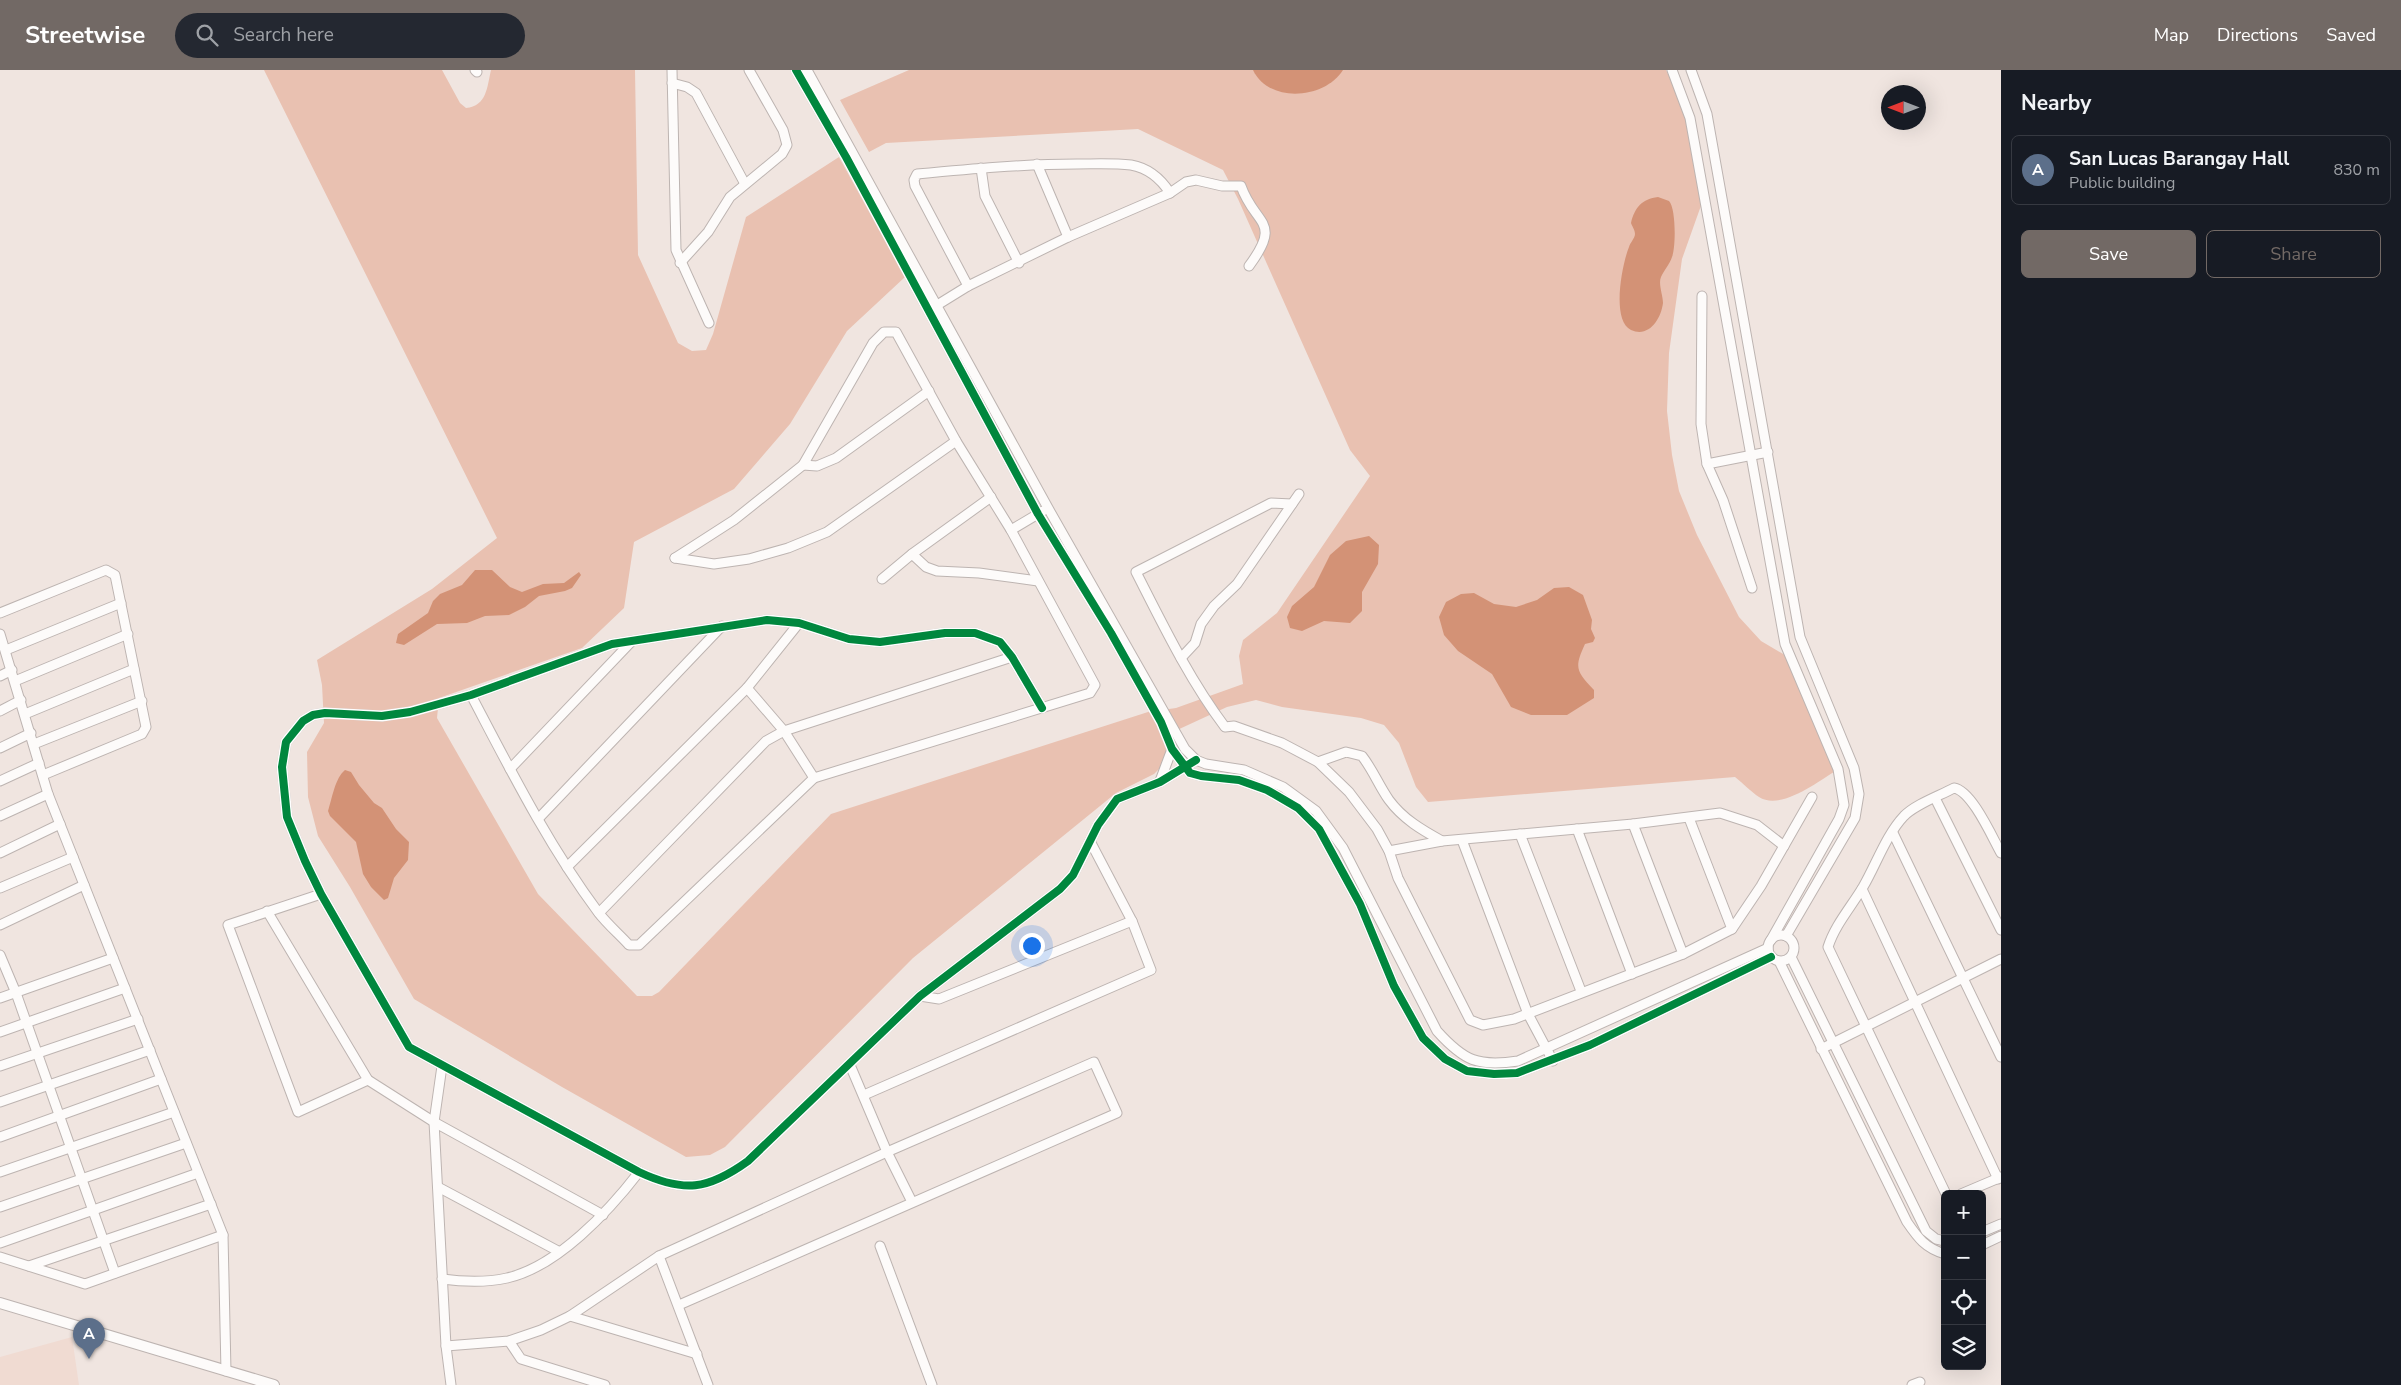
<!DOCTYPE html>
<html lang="en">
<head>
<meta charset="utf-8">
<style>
  body { margin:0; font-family:"Nunito Sans",sans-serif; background:#242831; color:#f1f3f6 }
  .controls { position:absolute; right:15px; bottom:15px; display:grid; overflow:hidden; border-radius:8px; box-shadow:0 5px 20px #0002 }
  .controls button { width:45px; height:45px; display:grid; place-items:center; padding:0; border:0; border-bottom:1px solid #363941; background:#171b24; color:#f1f3f6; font:25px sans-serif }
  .compass { position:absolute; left:1881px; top:15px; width:45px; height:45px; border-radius:50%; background:#171b24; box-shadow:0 5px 20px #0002; rotate:270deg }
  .you { position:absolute; left:1031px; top:875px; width:18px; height:18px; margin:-12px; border:4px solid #fff; border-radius:50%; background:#1a73e8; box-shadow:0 0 0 8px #1a73e833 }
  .badge { display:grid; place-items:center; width:32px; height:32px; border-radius:50%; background:#726965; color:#fff; font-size:16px; font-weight:700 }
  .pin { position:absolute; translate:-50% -41px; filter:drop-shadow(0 1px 2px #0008) }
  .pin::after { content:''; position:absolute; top:26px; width:18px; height:15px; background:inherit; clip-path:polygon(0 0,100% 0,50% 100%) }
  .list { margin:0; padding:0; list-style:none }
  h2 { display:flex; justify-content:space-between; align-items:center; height:65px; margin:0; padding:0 20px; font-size:21px }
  h2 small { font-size:16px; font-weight:400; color:#9ea1a6 }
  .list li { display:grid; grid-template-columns:32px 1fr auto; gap:15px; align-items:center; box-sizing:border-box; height:70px; margin:0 10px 10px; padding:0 10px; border:1px solid #363941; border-radius:8px }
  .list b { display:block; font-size:19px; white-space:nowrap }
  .list p { margin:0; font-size:16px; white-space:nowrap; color:#9ea1a6 }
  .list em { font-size:16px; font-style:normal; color:#9ea1a6 }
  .actions { display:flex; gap:10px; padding:15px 20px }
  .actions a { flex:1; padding:11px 0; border:1px solid #726965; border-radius:8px; text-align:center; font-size:18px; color:#726965 }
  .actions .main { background:#726965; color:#fff }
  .icon { flex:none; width:28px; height:28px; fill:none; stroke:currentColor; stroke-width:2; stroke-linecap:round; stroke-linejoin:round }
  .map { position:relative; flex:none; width:2001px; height:1315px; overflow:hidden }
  header { display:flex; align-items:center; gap:30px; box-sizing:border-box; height:70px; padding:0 25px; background:#726965; color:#fff }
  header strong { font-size:24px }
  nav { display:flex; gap:28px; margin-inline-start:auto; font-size:18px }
  .search { width:350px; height:45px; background:#242831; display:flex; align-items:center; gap:12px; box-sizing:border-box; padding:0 18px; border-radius:28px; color:#9ea1a6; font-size:19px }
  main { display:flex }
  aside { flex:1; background:#171b24 }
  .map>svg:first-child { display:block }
  .built { fill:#f0dbd2 }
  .green { fill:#e9c1b1 }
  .water { fill:#d39276 }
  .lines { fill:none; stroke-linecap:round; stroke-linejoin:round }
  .minor-casing { stroke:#bdb4b1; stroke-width:11 }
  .major-casing { stroke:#bdb4b1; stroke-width:12 }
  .minor { stroke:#fdfbfa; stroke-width:9 }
  .major { stroke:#fdfbfa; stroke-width:10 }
  .cycleway-casing { stroke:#fff; stroke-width:11 }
  .cycleway { stroke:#00873e; stroke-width:8 }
</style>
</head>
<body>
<header>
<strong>Streetwise</strong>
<div class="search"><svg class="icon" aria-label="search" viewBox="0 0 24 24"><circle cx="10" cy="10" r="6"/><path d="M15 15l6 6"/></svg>Search here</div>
<nav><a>Map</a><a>Directions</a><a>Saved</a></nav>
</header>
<main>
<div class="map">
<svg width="2001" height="1315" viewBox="0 0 2001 1315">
  <rect width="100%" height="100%" fill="#f0e5e0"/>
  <polygon class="built" points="72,1267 79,1315 0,1315 0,1287"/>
  <path class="green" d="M264,0H442L460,33L466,38C487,36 487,17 491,0H635L638,185L678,273L692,281L706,280L713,264L746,147L839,87L905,207L847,261L790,354L734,419L634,472L624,538L582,578L439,628L437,648L538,824L637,926H652L659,922L831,744L1148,642L1176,638L1243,614L1239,586L1243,570L1277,543L1370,406L1350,380L1238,129L1223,100L1138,59L886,73L869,82L840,30L909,0H1666L1685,39L1703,130L1682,189L1669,283L1667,341L1672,385L1679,421L1697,465L1739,547L1761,571L1790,588L1837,700C1819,711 1781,741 1759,727C1751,722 1743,713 1735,707L1428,732L1416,717L1399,673L1384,655L1361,648L1282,637L1256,630L1227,637L1162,667L1167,679V691L1154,704L1116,723L913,888L725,1077L710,1085L686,1087L562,1017L414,929L350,817L318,766L308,727L307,682L324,653L322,615L317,590L432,519L497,468Z"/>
  <g class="water">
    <path d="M1253,0H1343C1325,29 1269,34 1253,0Z"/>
    <path d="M1658,127L1669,131C1676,138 1676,177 1672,187C1670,194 1664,200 1661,207C1658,214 1663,225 1663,233C1661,249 1649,268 1631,260C1611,251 1622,194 1629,177C1630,173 1635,168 1635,164C1635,160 1632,156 1631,153C1635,137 1642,129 1658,127Z"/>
    <polygon points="1369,466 1379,475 1378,494 1362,522 1362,541 1350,553 1324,551 1302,561 1290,558 1287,547 1292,536 1314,517 1330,485 1346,471"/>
    <polygon points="475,500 492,500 510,517 522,522 543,514 564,513 579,502 581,505 572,518 565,521 539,526 525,537 509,545 485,546 467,553 437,554 404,575 396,573 398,564 428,543 433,531 440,524 462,515"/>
    <path d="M1569,517L1583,525L1592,550L1591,559L1595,568L1593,572L1585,574C1574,598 1576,601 1594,620V628L1567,645H1531L1511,637L1492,604L1458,581L1444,565L1439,547L1446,532L1461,524L1474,523L1494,534L1516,537L1537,530L1554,518Z"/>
    <path d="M345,700L351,702L359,715L374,733L382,738L396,759L409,772L408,790L394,808L388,828L384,830L371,817L363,804L356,772L330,746L328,741C332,729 335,708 345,700Z"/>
  </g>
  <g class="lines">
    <g class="minor-casing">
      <g id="minor">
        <polyline points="475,0 477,2"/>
        <polyline points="672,0 676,180 709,253"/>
        <polyline points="796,0 846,87 1038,444 1111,563 1161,652 1172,679 1190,703 1201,706 1239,710 1267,720 1298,738 1319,759 1360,834 1394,916 1423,968 1445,989 1467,1001 1494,1004 1517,1003 1590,975 1771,887"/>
        <path d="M807,0L1048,438L1185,679L1196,690L1206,694L1244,700L1283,717L1316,741L1343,778L1437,961C1464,991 1478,997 1518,991L1768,878"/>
        <polyline points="1672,0 1690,48 1785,574 1838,699 1844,735 1839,749 1771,870"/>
        <polyline points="1691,0 1707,44 1800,567 1854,698 1859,724 1855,748 1786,866"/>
        <polyline points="672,13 687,17 696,23 745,114"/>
        <polyline points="1037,94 1068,167"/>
        <polyline points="981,98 985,126 1019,193"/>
        <polyline points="680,193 708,162 730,127 782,84 787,75 783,60 749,0"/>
        <path d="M968,216L915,116L914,110L917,104C970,99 1023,94 1077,94C1095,94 1113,93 1131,95C1148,98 1161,109 1170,123"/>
        <polyline points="1702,226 1701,354 1707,394 1723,430 1752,518"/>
        <path d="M934,237L968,216L1068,167L1170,123L1186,112L1196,110L1222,116H1241C1255,156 1283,150 1249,196"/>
        <polyline points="1707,394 1768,382"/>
        <polyline points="803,395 817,396 836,388 929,321"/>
        <path d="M1292,434L1271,433L1136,502C1163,555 1189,609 1225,657L1234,656L1282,673L1318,692L1349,722L1377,759L1389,781L1398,808L1470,950L1483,955L1514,949L1683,884L1732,859L1761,816L1812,727"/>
        <polyline points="1011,460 1043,441"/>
        <polyline points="912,484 926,497 937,501 979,503 1038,511"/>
        <polyline points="675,488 714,494 749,489 788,478 827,462 956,371"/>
        <polyline points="882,509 912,484 991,427"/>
        <polyline points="0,543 106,500 115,505 146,657 142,664 43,705"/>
        <polyline points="0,564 48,724 73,787 0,818"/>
        <polyline points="6,580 121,533"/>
        <polyline points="1181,588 1195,573 1201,554 1214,536 1237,514 1299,424"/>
        <polyline points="0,606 12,600"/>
        <polyline points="15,611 128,564"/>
        <polyline points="747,618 784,661 814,708"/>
        <path d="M471,625C510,699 548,775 598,842C607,854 619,864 629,875H639L814,708L1090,623L1095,615L1011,460L956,371L896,262H884L873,273L803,395L734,450L675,488"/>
        <path d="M1042,638L1012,587L1000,572L975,563H945L880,572L849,569L799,553L767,550L612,574L471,625L410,642L382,646L325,643L313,645L303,651L286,672L282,697L287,747L305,791L321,824L409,977L639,1102C684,1123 708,1120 748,1091L920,926L1060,819L1073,805L1098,755L1117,729L1160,712L1196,690"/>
        <polyline points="0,641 21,630"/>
        <polyline points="25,644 134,599"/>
        <polyline points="34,674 142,631"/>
        <polyline points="0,678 31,663"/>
        <path d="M1318,692L1346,682L1362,686C1373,700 1379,716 1389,730C1403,749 1422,760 1442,771"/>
        <polyline points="510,699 632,571"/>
        <polyline points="0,711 39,693"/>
        <polyline points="1160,711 1172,679"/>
        <polyline points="1935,728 2001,860"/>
        <polyline points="0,746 48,724"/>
        <polyline points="539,748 722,556"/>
        <polyline points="1689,748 1732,859"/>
        <polyline points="1633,754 1683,884"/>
        <polyline points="1577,759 1632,904"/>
        <polyline points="1893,763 2001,987"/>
        <polyline points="1520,764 1581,921"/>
        <polyline points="1462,770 1528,944 1553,991"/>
        <polyline points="1389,781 1442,771 1633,754 1720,743 1757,755 1784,776"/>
        <polyline points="0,783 60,754"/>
        <polyline points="73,787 223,1165 226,1301"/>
        <polyline points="567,797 747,618 799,553"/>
        <polyline points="1862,819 1998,1109"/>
        <polyline points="321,824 228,855 298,1042 368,1010"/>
        <polyline points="267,841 368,1010 434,1052 603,1145"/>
        <polyline points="599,843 766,671 784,661 1012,587"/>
        <polyline points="0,855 84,815"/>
        <circle cx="1781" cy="878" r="13"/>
        <polyline points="0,885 16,923 115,1203"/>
        <polyline points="1791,887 1926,1161 1936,1169 1945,1171"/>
        <path d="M1779,891L1907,1152C1918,1168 1925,1178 1945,1184"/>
        <polyline points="920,926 939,929 1132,851"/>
        <polyline points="0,928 113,888"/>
        <polyline points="0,962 125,918"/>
        <polyline points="1821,979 2001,889"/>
        <polyline points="850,995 887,1082 912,1132"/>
        <polyline points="0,996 138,949"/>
        <polyline points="442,996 434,1052 446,1276 451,1315"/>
        <polyline points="864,1025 1151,900 1132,851 1090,771"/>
        <polyline points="0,1032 150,980"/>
        <polyline points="0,1067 161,1009"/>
        <polyline points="0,1102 174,1042"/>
        <polyline points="438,1117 558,1181"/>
        <path d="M1946,1124L1828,877C1835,855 1851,837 1863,817C1876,795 1886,765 1904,746C1916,734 1939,726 1954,718C1972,721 1992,767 2001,783"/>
        <polyline points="1961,1124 2001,1107"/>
        <polyline points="0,1137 186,1073"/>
        <polyline points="1982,1162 2001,1154"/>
        <polyline points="0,1173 198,1103"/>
        <polyline points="1982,1175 2001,1166"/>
        <polyline points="880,1176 932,1315"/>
        <polyline points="659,1186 708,1315"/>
        <polyline points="0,1187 85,1214 223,1165"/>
        <polyline points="29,1196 211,1134"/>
        <path d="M442,1209C464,1212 485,1213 507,1208C557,1197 609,1141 639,1102"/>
        <polyline points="570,1246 697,1284"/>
        <polyline points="509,1271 521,1289 605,1315"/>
        <polyline points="446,1276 509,1271 541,1260 570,1246 659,1186 887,1082 1094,992 1117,1043 679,1235"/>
        <polyline points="1912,1315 1920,1312"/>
      </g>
    </g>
    <g class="major-casing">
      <polyline id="major" points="0,1233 274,1315"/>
    </g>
    <use href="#minor" class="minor"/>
    <use href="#major" class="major"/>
    <g class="cycleway-casing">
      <g id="cycleway">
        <polyline points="796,0 846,87 1038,444 1111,563 1161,652 1172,679 1190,703 1201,706 1239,710 1267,720 1298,738 1319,759 1360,834 1394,916 1423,968 1445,989 1467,1001 1494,1004 1517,1003 1590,975 1771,887"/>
        <path d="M1042,638L1012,587L1000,572L975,563H945L880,572L849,569L799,553L767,550L612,574L471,625L410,642L382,646L325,643L313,645L303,651L286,672L282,697L287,747L305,791L321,824L409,977L639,1102C684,1123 708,1120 748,1091L920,926L1060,819L1073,805L1098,755L1117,729L1160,712L1196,690"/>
      </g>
    </g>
    <use href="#cycleway" class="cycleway"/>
  </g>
</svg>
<div class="controls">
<button>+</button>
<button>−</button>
<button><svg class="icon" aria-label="locate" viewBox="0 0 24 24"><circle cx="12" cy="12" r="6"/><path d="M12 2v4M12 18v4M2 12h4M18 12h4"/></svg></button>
<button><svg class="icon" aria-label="layers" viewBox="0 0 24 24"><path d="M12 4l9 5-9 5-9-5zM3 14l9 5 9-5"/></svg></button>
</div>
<svg class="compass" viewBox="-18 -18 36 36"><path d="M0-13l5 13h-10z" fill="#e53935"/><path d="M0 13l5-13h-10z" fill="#9ea1a6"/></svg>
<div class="you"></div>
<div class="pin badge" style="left:89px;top:1289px;background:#5c6f8a">A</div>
</div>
<aside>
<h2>Nearby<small></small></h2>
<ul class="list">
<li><span class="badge" style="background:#5c6f8a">A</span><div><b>San Lucas Barangay Hall</b><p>Public building</p></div><em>830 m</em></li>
</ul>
<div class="actions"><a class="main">Save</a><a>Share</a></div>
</aside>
</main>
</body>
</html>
